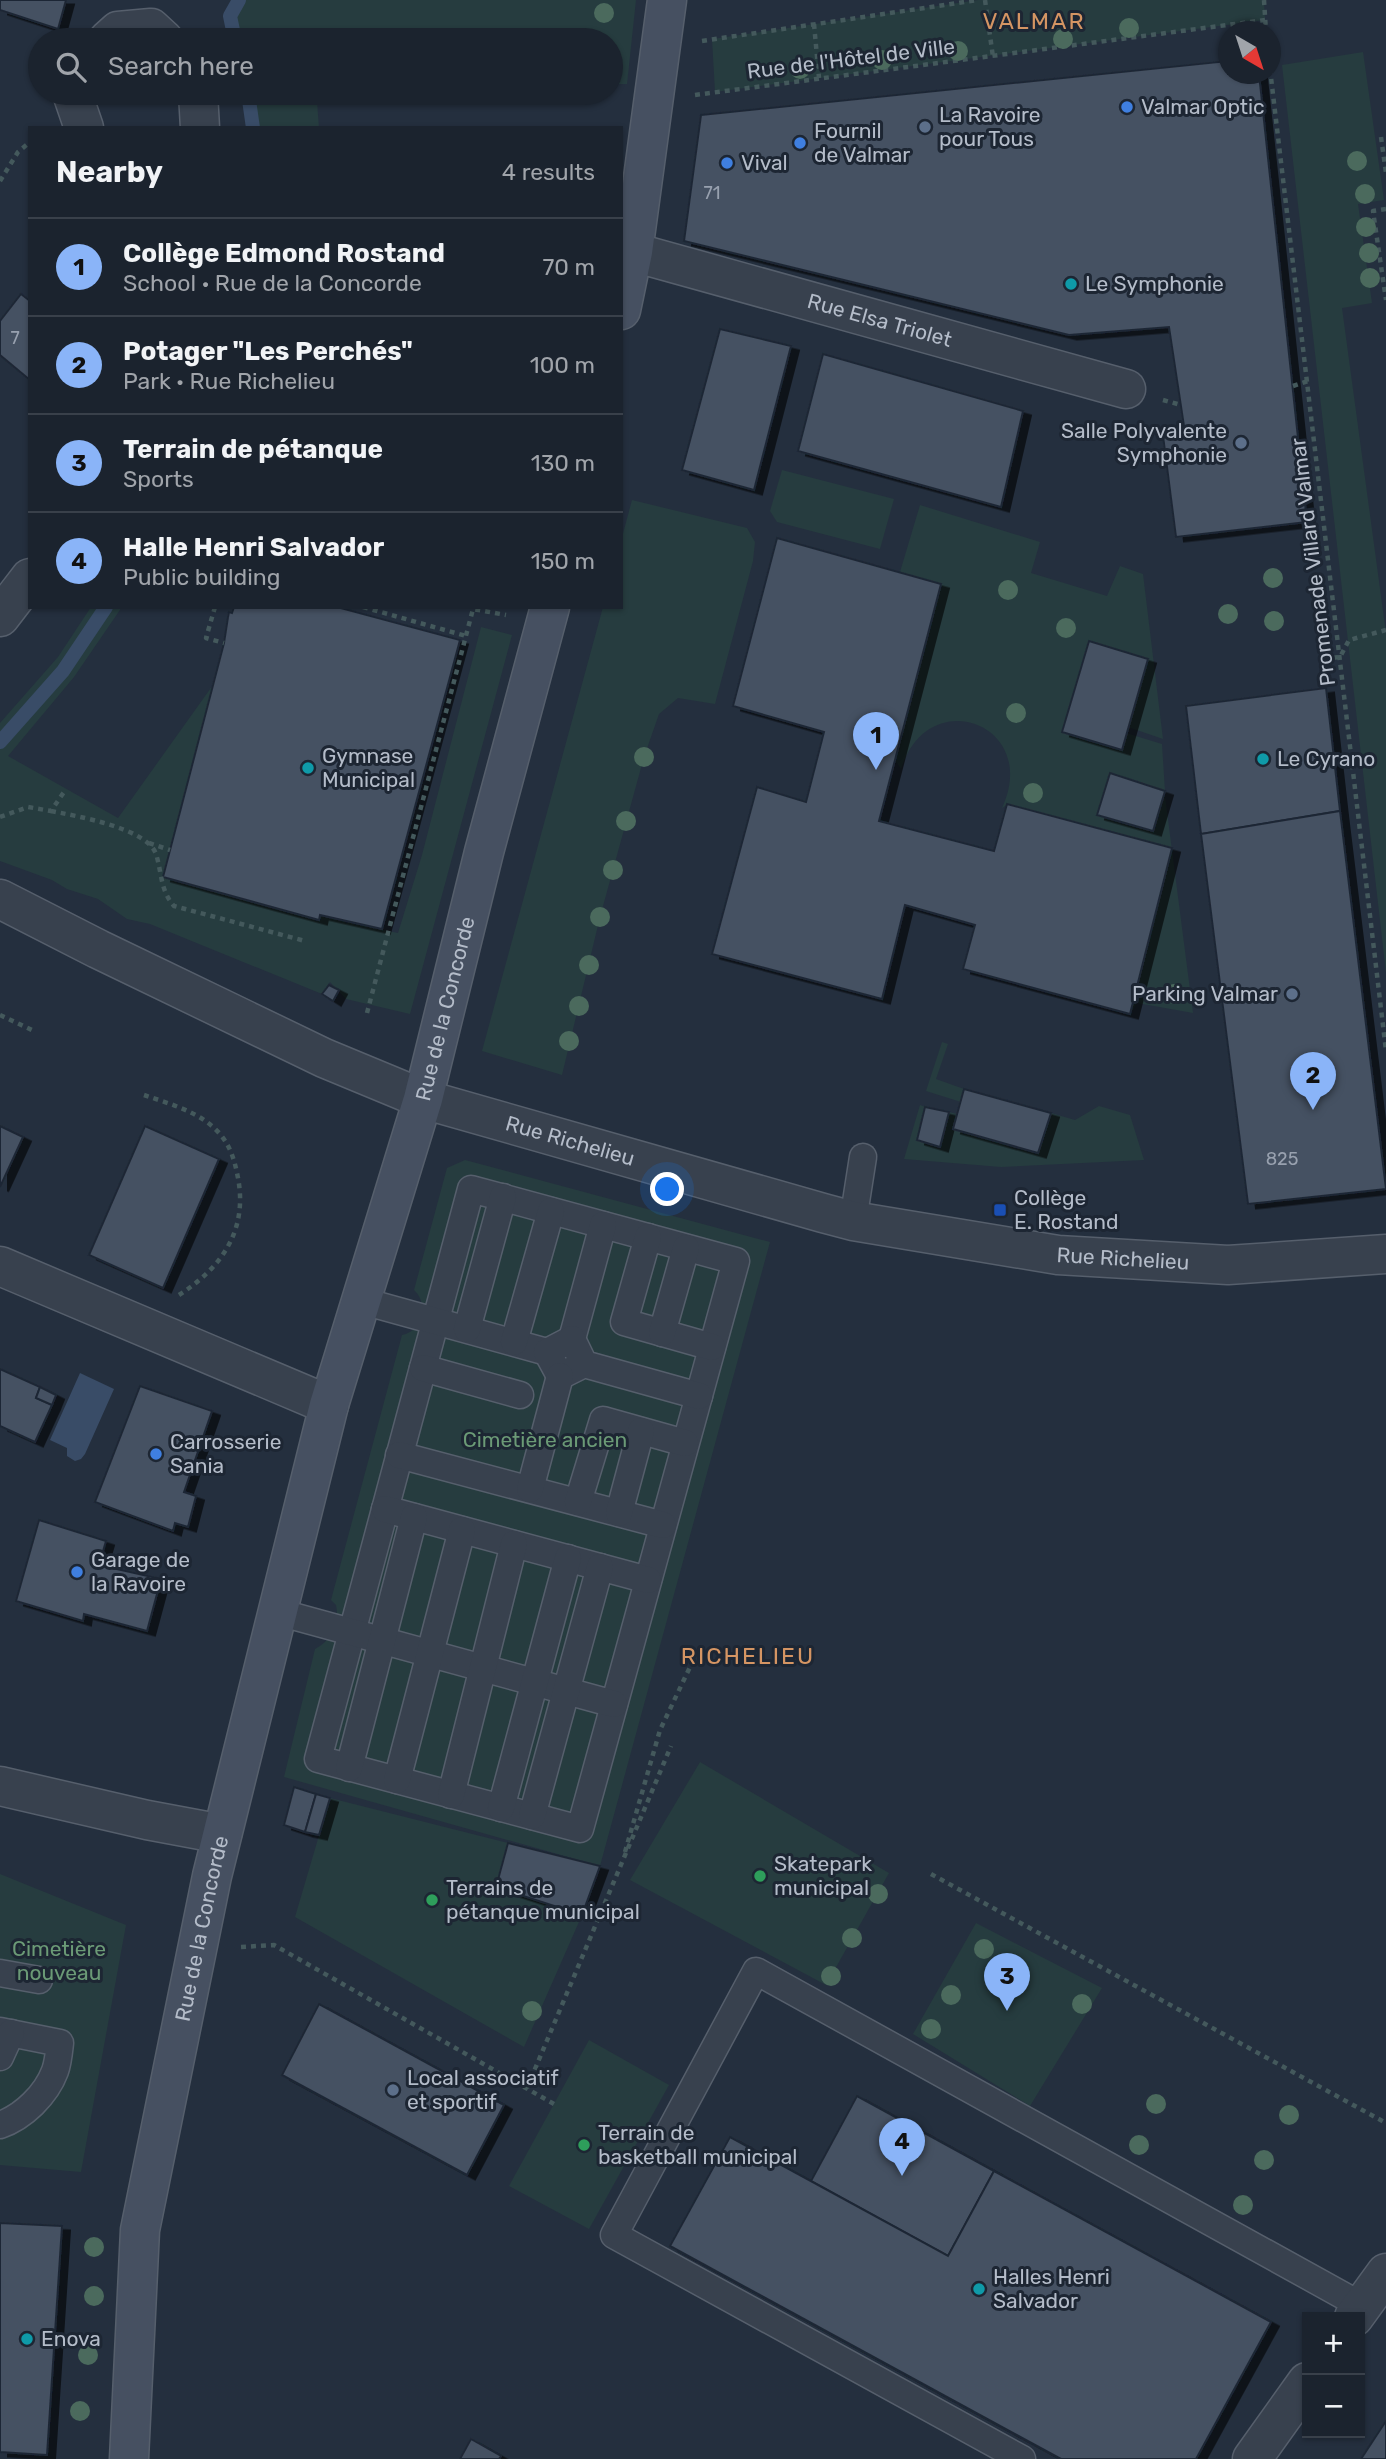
<!DOCTYPE html>
<html lang="en">
<head>
<meta charset="utf-8">
<style>
  body { margin:0; font-family:Rubik,sans-serif; background:#282f3a; color:#f1f3f6 }
  .controls { position:absolute; right:21px; bottom:21px; display:grid; overflow:hidden; border-radius:0px; box-shadow:0 2px 5px #0004 }
  .controls button { width:63px; height:63px; display:grid; place-items:center; padding:0; border:0; border-bottom:2px solid #39404a; background:#1b232e; color:#f1f3f6; font:35px sans-serif }
  .compass { position:absolute; left:1218px; top:21px; width:63px; height:63px; border-radius:50%; background:#1b232e; box-shadow:0 2px 5px #0004; rotate:141deg }
  .you { position:absolute; left:668px; top:1190px; width:24px; height:24px; margin:-18px; border:5px solid #fff; border-radius:50%; background:#1a73e8; box-shadow:0 0 0 10px #1a73e833 }
  .badge { display:grid; place-items:center; width:46px; height:46px; border-radius:50%; background:#8ab4f8; color:#111; font-size:23px; font-weight:700 }
  .pin { position:absolute; translate:-50% -58px; filter:drop-shadow(0 2px 4px #0008) }
  .pin::after { content:''; position:absolute; top:37px; width:24px; height:21px; background:inherit; clip-path:polygon(0 0,100% 0,50% 100%) }
  .list { margin:0; padding:0; list-style:none }
  h2 { display:flex; justify-content:space-between; align-items:center; height:91px; margin:0; padding:0 28px; font-size:30px }
  h2 small { font-size:23px; font-weight:400; color:#a0a4aa }
  .list li { display:grid; grid-template-columns:46px 1fr auto; gap:21px; align-items:center; box-sizing:border-box; height:98px; padding:0 28px; border-top:2px solid #39404a }
  .list b { display:block; font-size:26px; white-space:nowrap }
  .list p { margin:0; font-size:23px; white-space:nowrap; color:#a0a4aa }
  .list em { font-size:23px; font-style:normal; color:#a0a4aa }
  .icon { flex:none; width:38px; height:38px; fill:none; stroke:currentColor; stroke-width:2; stroke-linecap:round; stroke-linejoin:round }
  .map { position:relative; flex:none; width:1386px; height:2459px; overflow:hidden }
  .search { position:absolute; background:#1b232e; box-shadow:0 2px 5px #0004; left:28px; top:28px; width:595px; height:77px; display:flex; align-items:center; gap:18px; box-sizing:border-box; padding:0 24px; border-radius:38px; color:#a0a4aa; font-size:26px }
  .panel { position:absolute; background:#1b232e; box-shadow:0 2px 5px #0004; left:28px; top:126px; width:595px; height:483px; border-radius:0px }
  .map>svg:first-child { display:block }
  .green { fill:#263c3f }
  .water { fill:#394c67 }
  .lines { fill:none; stroke-linecap:round; stroke-linejoin:round }
  .stream { stroke:#394c67; stroke-width:14 }
  .building { fill:#455162; stroke:#1f2835; stroke-width:2; filter:url(#shadow) }
  .lane-casing { stroke:#565f6c; stroke-width:29 }
  .street-casing { stroke:#565f6c; stroke-width:41 }
  .secondary-casing { stroke:#565f6c; stroke-width:41 }
  .path { stroke:#44595c; stroke-width:4.5; stroke-dasharray:5 5; stroke-linecap:butt }
  .lane { stroke:#38414e; stroke-width:26 }
  .street { stroke:#38414e; stroke-width:38 }
  .secondary { stroke:#465061; stroke-width:38 }
  .tree { fill:#4b6a5d }
  .shop-dot { fill:#3f7fe0; stroke:#1d2633; stroke-width:2.5 }
  .service-dot { fill:#5c6f8a; stroke:#1d2633; stroke-width:2.5 }
  .culture-dot { fill:#0f9aa8; stroke:#1d2633; stroke-width:2.5 }
  .transit-dot { fill:#1a4fb4; stroke:#1d2633; stroke-width:2.5 }
  .leisure-dot { fill:#2e9e5b; stroke:#1d2633; stroke-width:2.5 }
  .labels { text-anchor:middle; stroke-width:6; stroke-linejoin:round; paint-order:stroke }
  .number-label { font-size:18px; fill:#98a1af }
  .street-label { font-size:21px; fill:#b4bcc9; stroke:#1d2633 }
  .poi-label { font-size:21px; fill:#b4bcc9; stroke:#1d2633; text-anchor:start }
  .park-label { font-size:21px; fill:#6b9a76; stroke:#1d2633 }
  .neighbourhood-label { font-size:23px; letter-spacing:2px; fill:#d59563; stroke:#1d2633 }
</style>
</head>
<body>
<div class="map">
<svg width="1386" height="2459" viewBox="0 0 1386 2459">
  <defs>
    <filter id="shadow"><feDropShadow dx="8" dy="4.5" stdDeviation="0" flood-color="#0009"/></filter>
  </defs>
  <rect width="100%" height="100%" fill="#242f3e"/>
  <g class="green">
    <polygon points="244,0 636,0 627,84 611,84 611,40 240,40 235,17"/>
    <polygon points="978,0 1264,0 1265,20 715,92 712,39"/>
    <polygon points="1363,52 1384,200 1358,204 1372,303 1342,308 1386,633 1386,973 1282,65"/>
    <polygon points="252,93 436,93 317,101 319,128 258,128"/>
    <polygon points="782,470 894,499 880,549 777,522 770,511"/>
    <polygon points="632,500 747,528 755,542 753,561 715,704 678,698 659,714 644,757 600,917 562,1075 482,1051 603,607 621,607 621,541"/>
    <path d="M920,505L1040,542L1031,573L1107,596L1120,566L1143,574L1163,739L1128,727L1148,659L1089,642L1062,731L1121,750L1126,733L1162,744L1165,791L1110,774L1097,815L1153,831L1165,796L1193,1013L1137,1003L1130,1014L1008,804L1002,808C1041,724 928,682 901,769L895,760L941,584L900,572Z"/>
    <polygon points="91,607 122,607 74,677 8,756 118,818 213,685 164,874 345,922 398,933 422,855 481,627 512,635 410,1014 346,999 330,982 322,994 150,924 127,919 98,899 67,889 52,880 0,861 0,723 58,657"/>
    <polygon points="942,1042 948,1044 936,1079 964,1089 961,1102 926,1091"/>
    <polygon points="920,1105 925,1107 917,1140 949,1112 957,1114 954,1129 1038,1153 1051,1113 1075,1120 1099,1106 1130,1115 1144,1160 1001,1167 904,1159"/>
    <path d="M465,1160L770,1242L600,1866L284,1777L315,1649C332,1640 340,1625 336,1605L331,1600L402,1335C422,1332 429,1303 414,1290L447,1168Z"/>
    <polygon points="700,1762 889,1873 826,1985 630,1880"/>
    <polygon points="330,1798 508,1843 496,1887 582,1915 524,2047 295,1917"/>
    <polygon points="0,1874 126,1925 81,2172 0,2165"/>
    <polygon points="976,1923 1102,1988 1030,2106 913,2034"/>
    <polygon points="589,2040 669,2085 589,2229 509,2186"/>
  </g>
  <polygon class="water" points="80,1373 114,1389 85,1454 81,1459 75,1461 67,1456 67,1448 50,1440"/>
  <g class="lines">
    <g class="stream">
      <polyline points="235,40 230,16 239,0"/>
      <polyline points="248,93 253,128"/>
      <polyline points="0,742 63,671 106,607"/>
    </g>
  </g>
  <g class="building">
    <polygon points="0,0 66,0 58,29 0,10"/>
    <polygon points="1228,61 1228,74 1259,74 1307,522 1176,537 1162,428 1184,426 1169,327 1069,335 684,241 701,115"/>
    <polygon points="21,294 30,301 30,380 0,355 0,321"/>
    <polygon points="720,329 791,346 754,490 682,470"/>
    <polygon points="823,354 1023,411 1001,507 798,451"/>
    <polygon points="777,538 941,584 879,821 994,851 1007,804 1172,848 1130,1014 963,969 975,925 905,905 882,999 712,954 757,787 806,802 824,732 733,706"/>
    <polygon points="234,607 337,607 460,640 382,929 320,915 319,920 163,877 224,643 228,617 229,612 232,613"/>
    <polygon points="1089,641 1148,659 1122,750 1062,732"/>
    <polygon points="1326,688 1340,811 1201,834 1186,706"/>
    <polygon points="1110,773 1165,791 1153,831 1097,815"/>
    <polygon points="1340,811 1386,1189 1248,1204 1201,834"/>
    <polygon points="329,985 339,990 333,1001 322,994"/>
    <polygon points="964,1089 1051,1113 1038,1153 953,1129"/>
    <polygon points="925,1107 949,1112 940,1147 917,1140"/>
    <polygon points="0,1126 23,1137 0,1187"/>
    <polygon points="145,1126 219,1159 163,1288 89,1255"/>
    <polygon points="0,1369 40,1387 36,1398 52,1405 35,1442 0,1426"/>
    <polygon points="140,1386 212,1411 184,1492 196,1496 188,1527 175,1523 173,1531 95,1502"/>
    <polygon points="40,1387 56,1395 52,1405 36,1398"/>
    <polygon points="39,1520 106,1541 99,1565 161,1579 147,1631 84,1614 83,1621 16,1601"/>
    <polygon points="294,1787 316,1794 305,1832 284,1825"/>
    <polygon points="316,1794 330,1798 319,1835 305,1832"/>
    <polygon points="508,1843 600,1866 582,1915 496,1887"/>
    <polygon points="319,2004 504,2105 467,2175 282,2075"/>
    <polygon points="857,2096 994,2171 948,2256 811,2181"/>
    <polygon points="730,2137 948,2256 994,2171 1271,2322 1196,2459 1061,2459 670,2246"/>
    <polygon points="0,2223 62,2226 47,2455 0,2452"/>
    <polygon points="1386,2421 1386,2459 1361,2459"/>
    <polygon points="471,2439 501,2456 499,2459 460,2459"/>
  </g>
  <g class="lines">
    <g class="lane-casing">
      <g id="lane">
        <polygon points="471,1189 736,1261 580,1829 318,1759"/>
        <polyline points="853,1221 863,1157"/>
        <polyline points="648,1237 624,1322 712,1347"/>
        <polyline points="359,1300 547,1352"/>
        <polyline points="467,1329 503,1197"/>
        <polyline points="662,1333 686,1248"/>
        <polyline points="572,1339 603,1225"/>
        <polyline points="514,1342 551,1211"/>
        <polyline points="584,1364 572,1339 547,1352 560,1376 584,1364 699,1396"/>
        <polyline points="423,1368 520,1395"/>
        <polyline points="399,1455 663,1525"/>
        <polyline points="530,1489 560,1376"/>
        <polyline points="578,1502 603,1420 685,1443"/>
        <polyline points="385,1509 648,1580"/>
        <polyline points="619,1513 641,1431"/>
        <polyline points="278,1612 614,1704"/>
        <polyline points="349,1768 414,1517"/>
        <polyline points="397,1780 462,1530"/>
        <polyline points="451,1795 514,1544"/>
        <polyline points="501,1808 568,1558"/>
        <polyline points="532,1816 600,1567"/>
        <polyline points="0,1973 39,1980"/>
        <path d="M0,2031L60,2043C59,2052 58,2063 55,2071C46,2095 23,2117 0,2125"/>
        <polyline points="0,2057 11,2033"/>
        <polyline points="1022,2459 614,2235 756,1971 1362,2306"/>
      </g>
    </g>
    <g class="street-casing">
      <g id="street">
        <polyline points="108,40 118,31 151,28 164,40"/>
        <polyline points="72,93 84,128"/>
        <polyline points="198,93 200,128"/>
        <path id="s1" d="M633,252L1126,389"/>
        <polyline points="0,617 30,578"/>
        <path id="s2" d="M0,899L98,949L324,1058L423,1099L823,1213L853,1221L1058,1255L1228,1265L1386,1254"/>
        <polyline points="0,1266 329,1405"/>
        <polyline points="0,1786 147,1820 222,1834"/>
        <polyline points="1354,2317 1386,2273"/>
        <polyline points="1252,2459 1307,2382"/>
      </g>
    </g>
    <g class="secondary-casing">
      <g id="secondary">
        <polyline points="621,310 633,252 667,0"/>
        <path id="s3" d="M129,2459L140,2230L212,1876L329,1405L423,1099L484,852L550,607"/>
      </g>
    </g>
    <g class="path">
      <polyline points="985,0 993,57"/>
      <polyline points="1264,0 1266,32"/>
      <polyline points="814,24 819,78"/>
      <polyline points="702,41 978,0"/>
      <polyline points="1270,69 1386,1051"/>
      <polyline points="695,95 1265,20"/>
      <polyline points="1381,137 1386,173"/>
      <polyline points="0,181 18,152 30,142"/>
      <polyline points="1386,209 1373,211 1386,300"/>
      <polyline points="1293,386 1308,381"/>
      <polyline points="1163,400 1181,405"/>
      <polyline points="215,607 206,638 224,643"/>
      <polyline points="363,607 466,636"/>
      <polyline points="1323,659 1340,657 1349,640 1386,630"/>
      <path d="M51,811C76,816 147,828 156,854C162,873 160,890 174,906L305,941"/>
      <polyline points="0,817 28,807 51,811 66,789"/>
      <polyline points="149,843 170,850"/>
      <polyline points="367,1013 473,609 506,615"/>
      <polyline points="0,1015 34,1031"/>
      <path d="M144,1095C170,1104 201,1112 220,1134C231,1147 235,1162 238,1178C248,1231 221,1268 179,1295"/>
      <polyline points="625,1852 660,1730 691,1665"/>
      <polyline points="931,1874 1386,2123"/>
      <polyline points="241,1947 274,1945 554,2104"/>
      <polyline points="527,2088 671,1746"/>
    </g>
    <use href="#lane" class="lane"/>
    <use href="#street" class="street"/>
    <use href="#secondary" class="secondary"/>
  </g>
  <g class="tree">
    <circle cx="604" cy="13" r="10"/>
    <circle cx="1129" cy="28" r="10"/>
    <circle cx="1063" cy="39" r="10"/>
    <circle cx="958" cy="51" r="10"/>
    <circle cx="882" cy="60" r="10"/>
    <circle cx="800" cy="69" r="10"/>
    <circle cx="1357" cy="161" r="10"/>
    <circle cx="1365" cy="194" r="10"/>
    <circle cx="1366" cy="227" r="10"/>
    <circle cx="1369" cy="253" r="10"/>
    <circle cx="1370" cy="278" r="10"/>
    <circle cx="1273" cy="578" r="10"/>
    <circle cx="1008" cy="590" r="10"/>
    <circle cx="1228" cy="614" r="10"/>
    <circle cx="1274" cy="621" r="10"/>
    <circle cx="1066" cy="628" r="10"/>
    <circle cx="1016" cy="713" r="10"/>
    <circle cx="644" cy="757" r="10"/>
    <circle cx="1033" cy="793" r="10"/>
    <circle cx="626" cy="821" r="10"/>
    <circle cx="613" cy="870" r="10"/>
    <circle cx="600" cy="917" r="10"/>
    <circle cx="589" cy="965" r="10"/>
    <circle cx="1174" cy="994" r="10"/>
    <circle cx="579" cy="1006" r="10"/>
    <circle cx="569" cy="1041" r="10"/>
    <circle cx="878" cy="1894" r="10"/>
    <circle cx="852" cy="1938" r="10"/>
    <circle cx="984" cy="1949" r="10"/>
    <circle cx="831" cy="1976" r="10"/>
    <circle cx="951" cy="1995" r="10"/>
    <circle cx="1082" cy="2004" r="10"/>
    <circle cx="532" cy="2011" r="10"/>
    <circle cx="931" cy="2029" r="10"/>
    <circle cx="1156" cy="2104" r="10"/>
    <circle cx="1289" cy="2115" r="10"/>
    <circle cx="1139" cy="2145" r="10"/>
    <circle cx="1264" cy="2160" r="10"/>
    <circle cx="1243" cy="2205" r="10"/>
    <circle cx="94" cy="2247" r="10"/>
    <circle cx="94" cy="2296" r="10"/>
    <circle cx="88" cy="2355" r="10"/>
    <circle cx="80" cy="2411" r="10"/>
  </g>
  <g class="shop-dot">
    <circle cx="1127" cy="107" r="7"/>
    <circle cx="800" cy="143" r="7"/>
    <circle cx="727" cy="163" r="7"/>
    <circle cx="156" cy="1454" r="7"/>
    <circle cx="77" cy="1572" r="7"/>
  </g>
  <g class="service-dot">
    <circle cx="925" cy="127" r="7"/>
    <circle cx="1241" cy="443" r="7"/>
    <circle cx="1292" cy="994" r="7"/>
    <circle cx="393" cy="2090" r="7"/>
  </g>
  <g class="culture-dot">
    <circle cx="1071" cy="284" r="7"/>
    <circle cx="1263" cy="759" r="7"/>
    <circle cx="308" cy="768" r="7"/>
    <circle cx="979" cy="2289" r="7"/>
    <circle cx="27" cy="2339" r="7"/>
  </g>
  <rect class="transit-dot" x="993" y="1203" width="14" height="14" rx="3.5"/>
  <g class="leisure-dot">
    <circle cx="760" cy="1876" r="7"/>
    <circle cx="432" cy="1900" r="7"/>
    <circle cx="584" cy="2145" r="7"/>
  </g>
  <g class="labels">
    <g class="number-label">
      <text x="712" y="199">71</text>
      <text x="15" y="344">7</text>
      <text x="1282" y="1165">825</text>
    </g>
    <g class="street-label">
      <text transform="translate(851 59) rotate(-7)" y="7">Rue de l'Hôtel de Ville</text>
      <text dy="7" stroke="none"><textPath href="#s1" startOffset="256">Rue Elsa Triolet</textPath></text>
      <text transform="translate(1313 562) rotate(-97)" y="7">Promenade Villard Valmar</text>
      <text dy="7" stroke="none"><textPath href="#s3" startOffset="1489">Rue de la Concorde</textPath></text>
      <text dy="7" stroke="none"><textPath href="#s2" startOffset="621">Rue Richelieu</textPath></text>
      <text dy="7" stroke="none"><textPath href="#s2" startOffset="1188">Rue Richelieu</textPath></text>
      <text dy="7" stroke="none"><textPath href="#s3" startOffset="537">Rue de la Concorde</textPath></text>
    </g>
    <g class="poi-label">
      <text x="1141" y="114">Valmar Optic</text>
      <text x="939" y="122">La Ravoire<tspan x="939" dy="24">pour Tous</tspan></text>
      <text x="814" y="138">Fournil<tspan x="814" dy="24">de Valmar</tspan></text>
      <text x="741" y="170">Vival</text>
      <text x="1085" y="291">Le Symphonie</text>
      <text x="1227" y="438" text-anchor="end">Salle Polyvalente<tspan x="1227" dy="24">Symphonie</tspan></text>
      <text x="322" y="763">Gymnase<tspan x="322" dy="24">Municipal</tspan></text>
      <text x="1277" y="766">Le Cyrano</text>
      <text x="1278" y="1001" text-anchor="end">Parking Valmar</text>
      <text x="1014" y="1205">Collège<tspan x="1014" dy="24">E. Rostand</tspan></text>
      <text x="170" y="1449">Carrosserie<tspan x="170" dy="24">Sania</tspan></text>
      <text x="91" y="1567">Garage de<tspan x="91" dy="24">la Ravoire</tspan></text>
      <text x="774" y="1871">Skatepark<tspan x="774" dy="24">municipal</tspan></text>
      <text x="446" y="1895">Terrains de<tspan x="446" dy="24">pétanque municipal</tspan></text>
      <text x="407" y="2085">Local associatif<tspan x="407" dy="24">et sportif</tspan></text>
      <text x="598" y="2140">Terrain de<tspan x="598" dy="24">basketball municipal</tspan></text>
      <text x="993" y="2284">Halles Henri<tspan x="993" dy="24">Salvador</tspan></text>
      <text x="41" y="2346">Enova</text>
    </g>
    <g class="park-label">
      <text x="545" y="1447">Cimetière ancien</text>
      <text x="59" y="1956">Cimetière<tspan x="59" dy="24">nouveau</tspan></text>
    </g>
    <g class="neighbourhood-label">
      <text x="1034" y="29">VALMAR</text>
      <text x="748" y="1664">RICHELIEU</text>
    </g>
  </g>
</svg>
<div class="controls">
<button>+</button>
<button>−</button>
</div>
<svg class="compass" viewBox="-18 -18 36 36"><path d="M0-13l5 13h-10z" fill="#e53935"/><path d="M0 13l5-13h-10z" fill="#a0a4aa"/></svg>
<div class="you"></div>
<div class="pin badge" style="left:876px;top:770px">1</div>
<div class="pin badge" style="left:1313px;top:1110px">2</div>
<div class="pin badge" style="left:1007px;top:2011px">3</div>
<div class="pin badge" style="left:902px;top:2176px">4</div>
<div class="search"><svg class="icon" aria-label="search" viewBox="0 0 24 24"><circle cx="10" cy="10" r="6"/><path d="M15 15l6 6"/></svg>Search here</div>
<section class="panel">
<h2>Nearby<small>4 results</small></h2>
<ul class="list">
<li><span class="badge">1</span><div><b>Collège Edmond Rostand</b><p>School · Rue de la Concorde</p></div><em>70 m</em></li>
<li><span class="badge">2</span><div><b>Potager &quot;Les Perchés&quot;</b><p>Park · Rue Richelieu</p></div><em>100 m</em></li>
<li><span class="badge">3</span><div><b>Terrain de pétanque</b><p>Sports</p></div><em>130 m</em></li>
<li><span class="badge">4</span><div><b>Halle Henri Salvador</b><p>Public building</p></div><em>150 m</em></li>
</ul>
</section>
</div>
</body>
</html>
